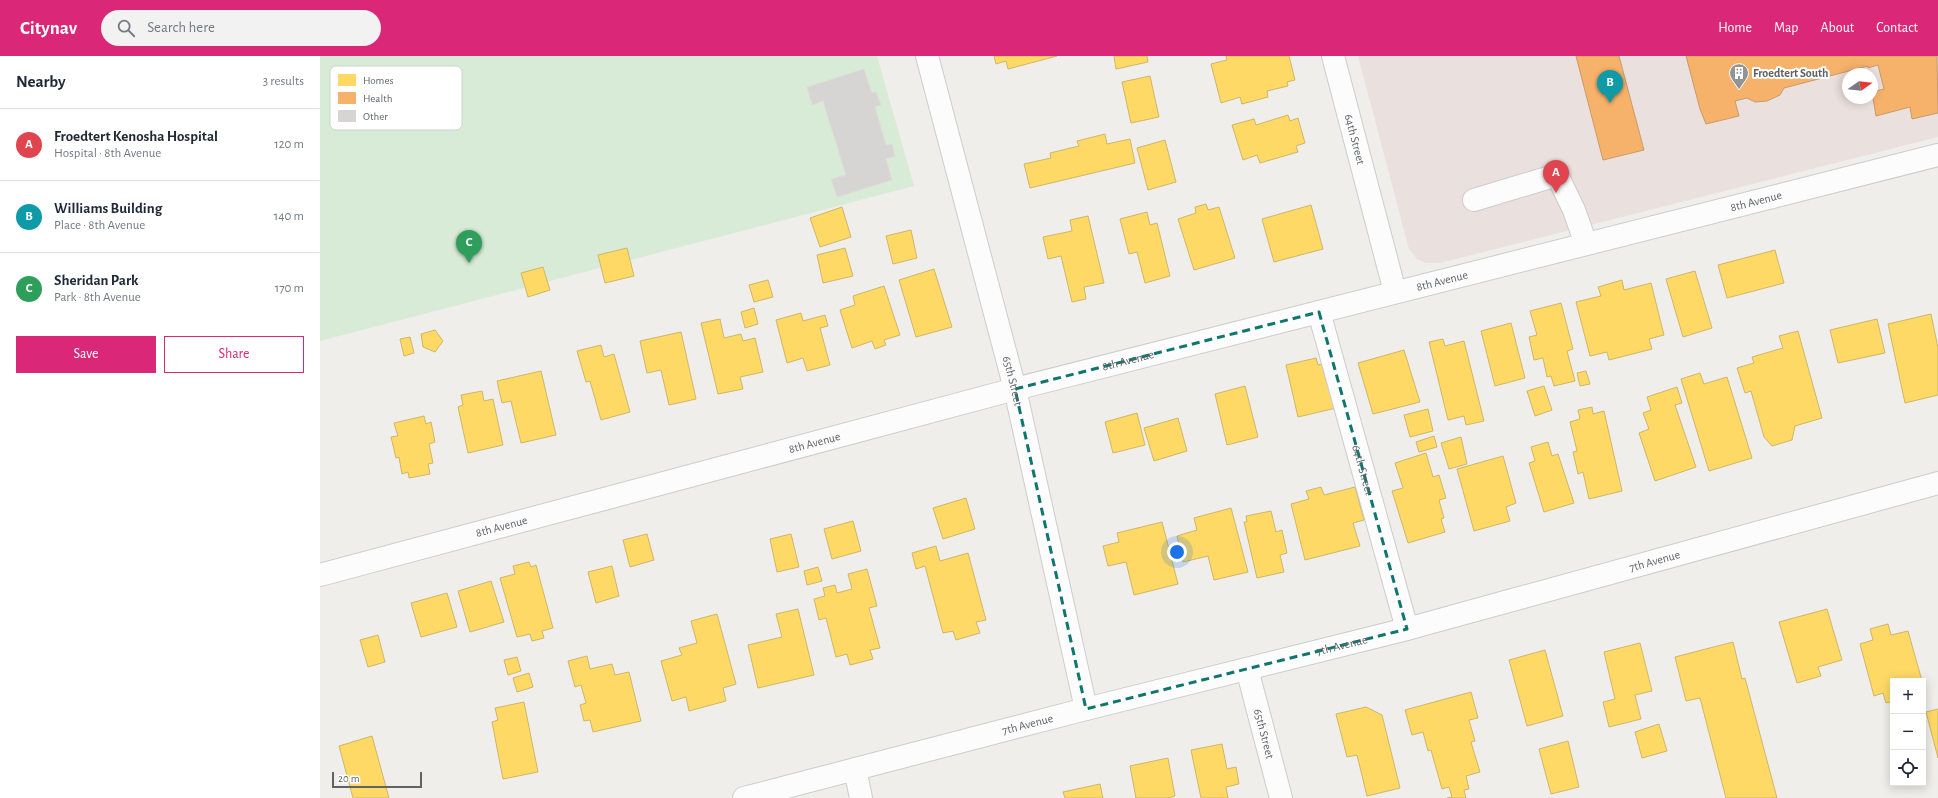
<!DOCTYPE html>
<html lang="en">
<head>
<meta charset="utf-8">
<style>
  body { margin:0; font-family:"Alegreya Sans",sans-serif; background:#f2f2f3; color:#1f2937 }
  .controls { position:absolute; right:12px; bottom:12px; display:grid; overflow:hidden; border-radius:0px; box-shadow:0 2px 10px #0003 }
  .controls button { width:36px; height:36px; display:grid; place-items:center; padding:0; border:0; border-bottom:1px solid #e0e1e3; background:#fff; color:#1f2937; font:20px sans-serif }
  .compass { position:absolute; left:1522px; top:12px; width:36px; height:36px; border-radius:50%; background:#fff; box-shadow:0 2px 10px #0003; rotate:76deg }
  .scale { position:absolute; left:12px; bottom:10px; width:90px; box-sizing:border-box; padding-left:4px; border:2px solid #5f6368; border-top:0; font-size:11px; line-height:14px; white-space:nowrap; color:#5f6368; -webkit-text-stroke:3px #fff; paint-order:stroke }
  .you { position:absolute; left:857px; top:496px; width:14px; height:14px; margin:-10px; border:3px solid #fff; border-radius:50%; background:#1a73e8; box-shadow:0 0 0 6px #1a73e833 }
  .badge { display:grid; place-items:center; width:26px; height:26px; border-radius:50%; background:#db2777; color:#fff; font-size:13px; font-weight:700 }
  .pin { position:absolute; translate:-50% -33px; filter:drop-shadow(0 1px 2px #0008) }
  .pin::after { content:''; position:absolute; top:21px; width:14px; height:12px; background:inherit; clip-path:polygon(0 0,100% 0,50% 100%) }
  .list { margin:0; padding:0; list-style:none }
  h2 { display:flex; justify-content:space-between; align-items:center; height:52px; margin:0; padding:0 16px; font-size:17px }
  h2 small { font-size:13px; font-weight:400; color:#747a83 }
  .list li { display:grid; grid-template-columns:26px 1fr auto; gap:12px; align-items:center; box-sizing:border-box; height:72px; padding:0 16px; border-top:1px solid #e0e1e3 }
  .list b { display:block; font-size:15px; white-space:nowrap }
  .list p { margin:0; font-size:13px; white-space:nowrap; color:#747a83 }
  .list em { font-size:13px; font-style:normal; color:#747a83 }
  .actions { display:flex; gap:8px; padding:12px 16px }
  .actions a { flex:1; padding:9px 0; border:1px solid #db2777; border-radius:0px; text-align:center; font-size:14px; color:#db2777 }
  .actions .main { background:#db2777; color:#fff }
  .icon { flex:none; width:22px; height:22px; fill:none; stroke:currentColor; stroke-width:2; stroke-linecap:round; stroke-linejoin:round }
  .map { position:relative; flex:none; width:1618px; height:742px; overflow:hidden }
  header { display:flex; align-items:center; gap:24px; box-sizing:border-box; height:56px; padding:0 20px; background:#db2777; color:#fff }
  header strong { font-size:19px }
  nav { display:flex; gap:22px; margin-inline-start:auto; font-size:14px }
  .search { width:280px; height:36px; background:#f2f2f3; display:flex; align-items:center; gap:10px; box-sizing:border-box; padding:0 14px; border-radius:22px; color:#747a83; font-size:15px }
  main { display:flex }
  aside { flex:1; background:#fff }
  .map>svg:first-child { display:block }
  .medical { fill:#eae0de; fill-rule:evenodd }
  .green { fill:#d8ebd6 }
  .homes { fill:#ffd966; stroke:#cfb667 }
  .health { fill:#f6b26b; stroke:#c99a6a }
  .building { fill:#d6d5d3; stroke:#deddd9 }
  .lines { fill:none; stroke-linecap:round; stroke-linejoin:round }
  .minor-casing { stroke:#cbcccc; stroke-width:24 }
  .minor { stroke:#fdfcfc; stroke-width:22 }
  .marked { fill:none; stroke:#0f766e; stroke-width:3; stroke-dasharray:8 5; stroke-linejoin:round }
  .labels { text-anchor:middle; stroke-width:4; stroke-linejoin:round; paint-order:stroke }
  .poi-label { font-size:12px; font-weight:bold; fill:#5f6368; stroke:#fff; text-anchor:start }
  .street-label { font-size:12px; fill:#5f6368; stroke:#fff }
  .key { fill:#fff; stroke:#cfd0d2; stroke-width:1 }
  .key-label { font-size:11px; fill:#5f6368 }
</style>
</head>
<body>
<header>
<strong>Citynav</strong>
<div class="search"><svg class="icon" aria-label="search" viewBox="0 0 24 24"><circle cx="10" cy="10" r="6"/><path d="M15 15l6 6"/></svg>Search here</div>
<nav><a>Home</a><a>Map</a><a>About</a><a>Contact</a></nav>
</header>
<main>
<aside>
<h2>Nearby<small>3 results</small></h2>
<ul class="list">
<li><span class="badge" style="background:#e0444e">A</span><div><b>Froedtert Kenosha Hospital</b><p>Hospital · 8th Avenue</p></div><em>120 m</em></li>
<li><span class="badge" style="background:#0f9aa8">B</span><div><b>Williams Building</b><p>Place · 8th Avenue</p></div><em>140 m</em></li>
<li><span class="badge" style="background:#2e9e5b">C</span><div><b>Sheridan Park</b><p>Park · 8th Avenue</p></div><em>170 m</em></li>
</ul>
<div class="actions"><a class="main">Save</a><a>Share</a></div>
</aside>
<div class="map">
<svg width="1618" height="742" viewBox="0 0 1618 742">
  <rect width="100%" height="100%" fill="#efeeea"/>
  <path class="medical" d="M1038,0H1618V81L1120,207H1106L1097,203L1089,193ZM1528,18H1552V42H1528Z"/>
  <polygon class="green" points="0,0 557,0 594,130 0,285"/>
  <g class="homes">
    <polygon points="674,0 737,0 688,13 686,5 676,8"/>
    <polygon points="794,0 827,0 828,6 796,13"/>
    <polygon points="906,0 969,0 975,24 967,26 968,30 947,35 948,41 922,48 920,41 901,47 891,8 907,4"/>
    <polygon points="830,20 839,61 811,67 802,26"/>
    <polygon points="968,59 970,65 978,62 985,87 976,90 978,96 940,107 937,99 923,104 912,69 934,63 936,69"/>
    <polygon points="785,78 787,88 810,83 815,107 710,132 704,108 731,102 730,97 759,90 757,85"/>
    <polygon points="845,84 856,126 828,134 817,92"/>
    <polygon points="886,148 888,154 899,151 915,202 874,214 858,163 876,157 875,151"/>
    <polygon points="991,149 1003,193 954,206 942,163"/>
    <polygon points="522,151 531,181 500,191 490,162"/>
    <polygon points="827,156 830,169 837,167 850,220 825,227 817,196 809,198 800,163"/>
    <polygon points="768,160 784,227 764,231 766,243 752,246 741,200 728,203 723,181 752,175 750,164"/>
    <polygon points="591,174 597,202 573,208 566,180"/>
    <polygon points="307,192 314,220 285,227 278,199"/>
    <polygon points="525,192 533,220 503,227 497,199"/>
    <polygon points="1455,194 1464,227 1407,242 1398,209"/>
    <polygon points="223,211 230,234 208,241 201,217"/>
    <polygon points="614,213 632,271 596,281 579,224"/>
    <polygon points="1375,215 1392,272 1363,281 1346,223"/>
    <polygon points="448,224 453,241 434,246 429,229"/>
    <polygon points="1302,224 1304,234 1331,227 1344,279 1329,283 1332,293 1289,304 1287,296 1270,300 1256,246 1281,240 1278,231"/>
    <polygon points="564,230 580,279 564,284 566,289 555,293 552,285 532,292 520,254 535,249 533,240"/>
    <polygon points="1241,247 1253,293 1247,295 1255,325 1234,330 1231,320 1227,321 1223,302 1214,304 1209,281 1217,279 1210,255"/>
    <polygon points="434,252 438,268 425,272 421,256"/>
    <polygon points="481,257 483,265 505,259 508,270 500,272 510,309 487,315 483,302 467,307 456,264"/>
    <polygon points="1611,258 1618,292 1618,339 1585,347 1568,268"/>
    <polygon points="400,263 404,282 421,278 423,285 435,282 443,316 420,321 423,333 398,338 381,267"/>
    <polygon points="1557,263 1565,297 1518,307 1510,274"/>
    <polygon points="1191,267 1205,322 1175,330 1161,275"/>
    <polygon points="115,274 123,285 115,296 103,291 101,278"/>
    <polygon points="1478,275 1502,362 1475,370 1472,384 1452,390 1444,381 1431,335 1425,337 1417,312 1434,307 1432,301 1463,292 1459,280"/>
    <polygon points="361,276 376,343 349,349 341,314 327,317 320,285"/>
    <polygon points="90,281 94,297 84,300 80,283"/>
    <polygon points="1123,283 1125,290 1144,285 1164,365 1146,369 1144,360 1128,364 1109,286"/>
    <polygon points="281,289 284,301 294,298 310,356 281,364 270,325 266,326 257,295"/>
    <polygon points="1084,294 1100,346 1053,358 1038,307"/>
    <polygon points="996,302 998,309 1002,308 1007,328 1010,327 1016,352 978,361 966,309"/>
    <polygon points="221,315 236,379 201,387 191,345 182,347 177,325"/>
    <polygon points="1266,315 1270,328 1260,330 1257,317"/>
    <polygon points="1380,317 1384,328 1407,321 1432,402 1389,415 1361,323"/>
    <polygon points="925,330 938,381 907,389 895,338"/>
    <polygon points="1224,330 1232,354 1215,360 1207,335"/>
    <polygon points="1357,331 1362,347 1355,349 1376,411 1335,425 1319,377 1329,373 1323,357 1331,354 1327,341"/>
    <polygon points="162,335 164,345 173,343 183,389 148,397 138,351 143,349 141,339"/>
    <polygon points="1272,351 1273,358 1284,355 1302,435 1269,443 1263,416 1258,418 1253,396 1257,395 1250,366 1260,363 1258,354"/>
    <polygon points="1108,353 1113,375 1090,381 1084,359"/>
    <polygon points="817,357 825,389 793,397 785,366"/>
    <polygon points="104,360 106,368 111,366 115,386 109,388 113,407 108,408 110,418 89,422 88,416 82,418 79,401 76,402 71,381 78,380 74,367"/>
    <polygon points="858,362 867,395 834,405 824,372"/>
    <polygon points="1114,380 1117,391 1099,396 1096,386"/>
    <polygon points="1141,381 1147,408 1129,413 1121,387"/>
    <polygon points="1228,386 1232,400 1238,398 1254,447 1224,456 1209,407 1215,405 1211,391"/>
    <polygon points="1106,397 1113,421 1119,419 1126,442 1119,444 1124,462 1121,463 1125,476 1088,487 1072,435 1083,432 1075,407"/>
    <polygon points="1183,400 1196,447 1186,451 1190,465 1154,475 1137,413"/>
    <polygon points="1001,431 1004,439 1035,431 1044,464 1033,467 1040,490 985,504 971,448 989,443 986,435"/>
    <polygon points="646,442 655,473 623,483 613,452"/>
    <polygon points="911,452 928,516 894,524 888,500 863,506 857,480 877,474 874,462"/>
    <polygon points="951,455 956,476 962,474 967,497 960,499 964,516 937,522 924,466 927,466 926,460"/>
    <polygon points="533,465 541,495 512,503 504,473"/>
    <polygon points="842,466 858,528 814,539 806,506 788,510 783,490 799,486 797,477"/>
    <polygon points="327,478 334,504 310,511 303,484"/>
    <polygon points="471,478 479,511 457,516 450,483"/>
    <polygon points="616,490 620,505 648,497 666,564 656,566 660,577 636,584 633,575 623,577 605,510 596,513 592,497"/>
    <polygon points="209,506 211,511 216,509 233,572 222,575 224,582 212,585 210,578 197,581 180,522 195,518 193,510"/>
    <polygon points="292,510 299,540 276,547 268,516"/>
    <polygon points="498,511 502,525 487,529 484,515"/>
    <polygon points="547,513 557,550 549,552 560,592 550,594 553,603 530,609 527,598 516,601 506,562 499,564 494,543 505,540 503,532 515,529 517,537 532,533 528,518"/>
    <polygon points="171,525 184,566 150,576 138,535"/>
    <polygon points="127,537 137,571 101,581 91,547"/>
    <polygon points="478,553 494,619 438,632 428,589 462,581 456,558"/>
    <polygon points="1507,553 1522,604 1498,611 1501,620 1477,627 1459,566"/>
    <polygon points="397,558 416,628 403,632 406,645 369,655 366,641 352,645 341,605 362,599 359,592 377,587 371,565"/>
    <polygon points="1568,568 1571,579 1588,575 1602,625 1573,625 1573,645 1566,647 1563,637 1554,640 1540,588 1553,584 1550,573"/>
    <polygon points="58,579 65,606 48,611 40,584"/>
    <polygon points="1413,586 1422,623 1425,622 1457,742 1406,742 1380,642 1366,645 1355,601"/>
    <polygon points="1320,587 1332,635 1315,639 1321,663 1289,671 1283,646 1295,643 1284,596"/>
    <polygon points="1225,594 1243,660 1207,670 1189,604"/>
    <polygon points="267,600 270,613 292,608 295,619 309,616 321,665 273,676 270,664 264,665 260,649 266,647 261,629 255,631 248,605"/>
    <polygon points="197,601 201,615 188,619 184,604"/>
    <polygon points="209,617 213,631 197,636 193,622"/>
    <polygon points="1151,636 1158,662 1149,664 1155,685 1151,686 1160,716 1146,720 1149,733 1144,734 1146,742 1127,742 1132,741 1129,731 1122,733 1111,694 1108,695 1103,676 1092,679 1085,654"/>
    <polygon points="204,646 218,716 183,723 172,666 178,664 175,652"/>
    <polygon points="1046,651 1062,659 1080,732 1047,740 1037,699 1027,701 1016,658"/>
    <polygon points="1618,653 1618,702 1606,656"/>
    <polygon points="1339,668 1347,695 1322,702 1315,676"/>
    <polygon points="52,680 69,742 33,742 19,690"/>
    <polygon points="1248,685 1259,731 1231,738 1219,693"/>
    <polygon points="902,688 907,713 916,711 919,728 906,731 908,742 881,742 871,694"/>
    <polygon points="848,702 855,740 848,742 816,742 810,710"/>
    <polygon points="780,728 783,742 745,742 743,736"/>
  </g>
  <g class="health">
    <polygon points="1256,0 1299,0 1324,94 1283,104"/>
    <polygon points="1366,0 1617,0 1618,57 1592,63 1590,51 1556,60 1552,36 1564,33 1558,9 1548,12 1548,10 1464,32 1460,39 1447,45 1435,46 1427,42 1415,45 1419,60 1386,68 1380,53"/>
  </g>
  <polygon class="building" points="544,13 552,37 556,36 561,49 555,51 566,89 572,88 575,100 566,103 572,124 517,141 511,123 526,119 503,45 492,49 487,31"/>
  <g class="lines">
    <g class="minor-casing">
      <g id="minor">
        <path id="s1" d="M607,0L695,333L766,653"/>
        <path id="s2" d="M1013,0L1075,236"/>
        <polyline points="1154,144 1237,119 1254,154 1266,188"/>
        <path id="s3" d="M999,256L1087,573"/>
        <path id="s4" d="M0,519L695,333L1618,99"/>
        <path id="s5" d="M927,613L961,742"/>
        <polyline points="535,713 541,742"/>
        <path id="s6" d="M424,742L766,653L1087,573L1618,427"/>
      </g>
    </g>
    <use href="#minor" class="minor"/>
  </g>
  <path class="marked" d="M999,256L1087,573L766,653L695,333Z"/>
  <defs>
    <g id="building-pin" transform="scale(1)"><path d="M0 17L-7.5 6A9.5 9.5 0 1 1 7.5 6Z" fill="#919496" stroke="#fff"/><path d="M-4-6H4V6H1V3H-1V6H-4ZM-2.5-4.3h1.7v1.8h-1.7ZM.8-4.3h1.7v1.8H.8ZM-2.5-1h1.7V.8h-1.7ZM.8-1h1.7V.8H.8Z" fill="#fff"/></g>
  </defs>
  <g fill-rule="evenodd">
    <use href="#building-pin" x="1419" y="17"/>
  </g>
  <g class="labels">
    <g class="poi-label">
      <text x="1433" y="21">Froedtert South</text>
    </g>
    <g class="street-label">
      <text dy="4" stroke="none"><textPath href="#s2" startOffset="86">64th Street</textPath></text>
      <text dy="4" stroke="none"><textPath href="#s4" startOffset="1484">8th Avenue</textPath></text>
      <text dy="4" stroke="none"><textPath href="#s4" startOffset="1160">8th Avenue</textPath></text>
      <text dy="4" stroke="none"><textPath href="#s4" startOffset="836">8th Avenue</textPath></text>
      <text dy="4" stroke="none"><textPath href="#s1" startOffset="336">65th Street</textPath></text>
      <text dy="4" stroke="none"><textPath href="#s4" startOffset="512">8th Avenue</textPath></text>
      <text dy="4" stroke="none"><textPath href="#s3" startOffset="164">64th Street</textPath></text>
      <text dy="4" stroke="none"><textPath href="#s4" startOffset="188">8th Avenue</textPath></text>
      <text dy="4" stroke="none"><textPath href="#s6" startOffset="941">7th Avenue</textPath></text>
      <text dy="4" stroke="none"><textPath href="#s6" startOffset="617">7th Avenue</textPath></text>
      <text dy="4" stroke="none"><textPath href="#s6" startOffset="293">7th Avenue</textPath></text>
      <text dy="4" stroke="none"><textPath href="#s5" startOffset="67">65th Street</textPath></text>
    </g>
  </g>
  <rect x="10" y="10" width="132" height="64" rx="6" class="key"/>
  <rect x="18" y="18" width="18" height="12" fill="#ffd966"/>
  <rect x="18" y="36" width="18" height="12" fill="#f6b26b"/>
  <rect x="18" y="54" width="18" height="12" fill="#d6d5d3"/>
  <g class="key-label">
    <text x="43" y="28">Homes</text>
    <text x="43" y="46">Health</text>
    <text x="43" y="64">Other</text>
  </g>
</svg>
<div class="controls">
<button>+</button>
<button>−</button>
<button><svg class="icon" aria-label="locate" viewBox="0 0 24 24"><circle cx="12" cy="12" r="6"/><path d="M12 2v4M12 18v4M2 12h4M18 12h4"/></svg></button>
</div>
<svg class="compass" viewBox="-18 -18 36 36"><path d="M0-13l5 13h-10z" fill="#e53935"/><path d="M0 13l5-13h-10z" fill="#747a83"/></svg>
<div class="scale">20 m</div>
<div class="you"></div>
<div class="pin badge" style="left:1236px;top:137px;background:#e0444e">A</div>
<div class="pin badge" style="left:1290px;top:47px;background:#0f9aa8">B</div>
<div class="pin badge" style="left:149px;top:207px;background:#2e9e5b">C</div>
</div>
</main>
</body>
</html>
